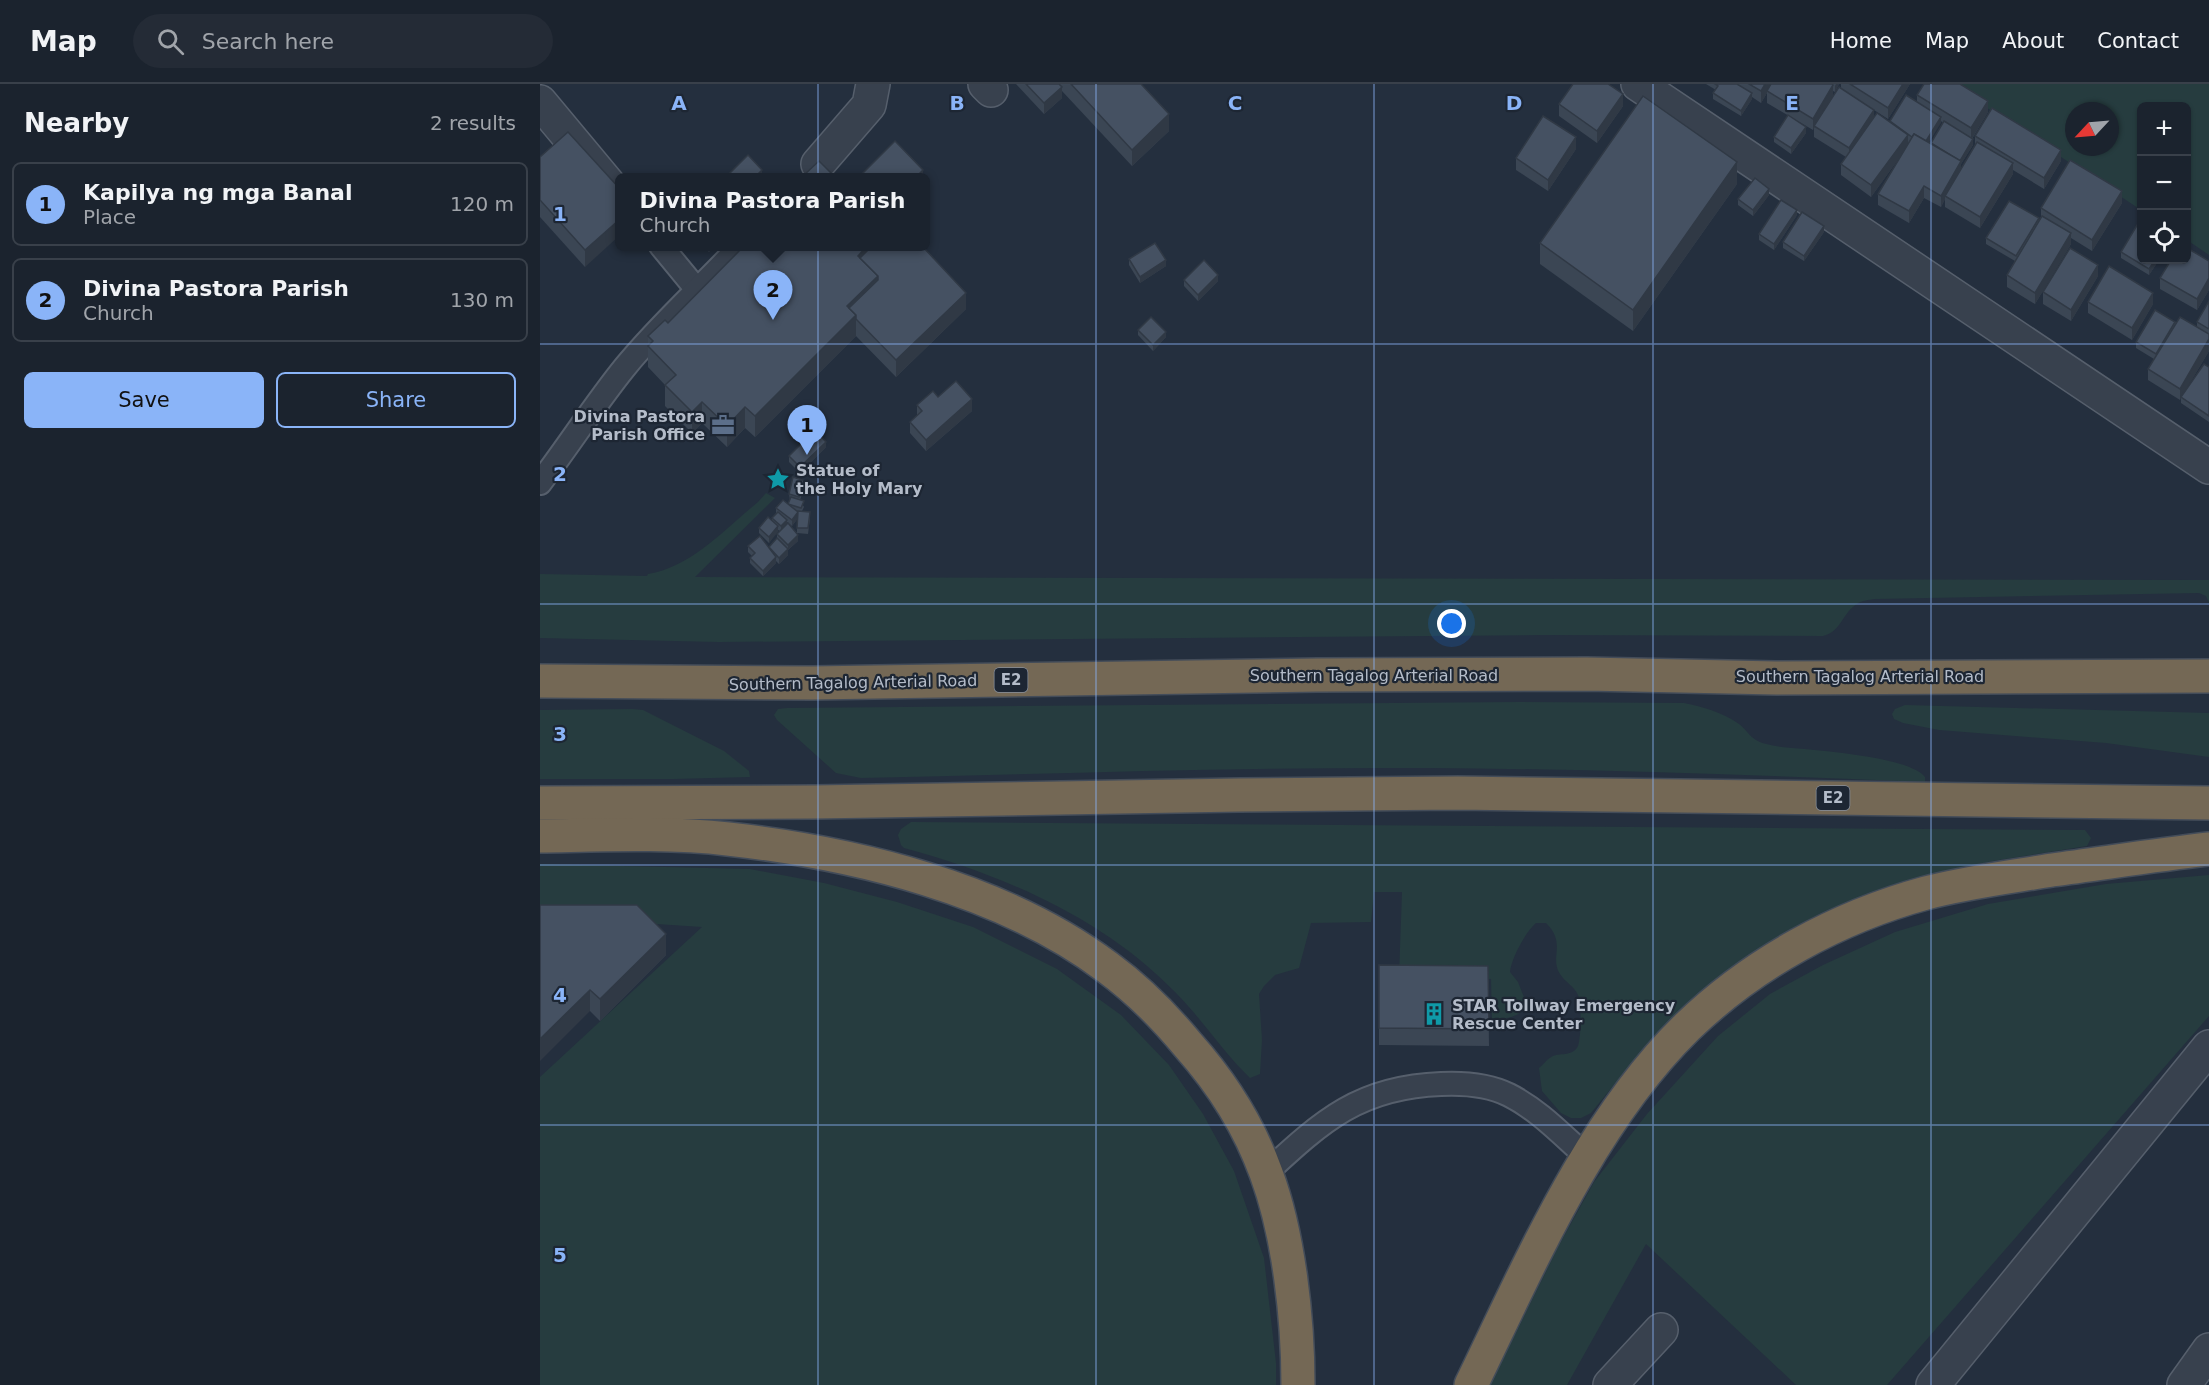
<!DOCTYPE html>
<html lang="en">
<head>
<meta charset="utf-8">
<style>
  body { margin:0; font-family:"DejaVu Sans",sans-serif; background:#242b36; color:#f1f3f6 }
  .controls { position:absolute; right:18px; top:18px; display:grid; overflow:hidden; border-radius:9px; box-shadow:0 2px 4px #0004 }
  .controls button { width:54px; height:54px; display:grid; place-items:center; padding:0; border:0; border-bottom:2px solid #39404a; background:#1b232e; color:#f1f3f6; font:30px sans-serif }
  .compass { position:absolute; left:1525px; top:18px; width:54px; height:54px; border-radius:50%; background:#1b232e; box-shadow:0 2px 4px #0004; rotate:244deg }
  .you { position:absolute; left:912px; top:540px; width:21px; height:21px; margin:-15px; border:4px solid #fff; border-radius:50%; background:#1a73e8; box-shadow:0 0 0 9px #1a73e833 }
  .badge { display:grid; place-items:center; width:39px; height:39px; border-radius:50%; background:#8ab4f8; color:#111; font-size:20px; font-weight:700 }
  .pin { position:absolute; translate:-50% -50px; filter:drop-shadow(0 2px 3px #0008) }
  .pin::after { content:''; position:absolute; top:32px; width:21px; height:18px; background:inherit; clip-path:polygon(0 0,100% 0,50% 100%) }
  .popup { position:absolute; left:75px; top:89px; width:315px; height:78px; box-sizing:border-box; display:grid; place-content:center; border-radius:9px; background:#1b232e; filter:drop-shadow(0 2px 4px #0005); font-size:20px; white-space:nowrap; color:#a0a4aa }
  .popup b { font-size:22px; color:#f1f3f6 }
  .popup::after { content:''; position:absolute; left:50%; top:100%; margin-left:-12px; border:12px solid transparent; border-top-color:#1b232e }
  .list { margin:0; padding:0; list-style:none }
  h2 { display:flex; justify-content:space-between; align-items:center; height:78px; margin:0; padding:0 24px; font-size:26px }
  h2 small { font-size:20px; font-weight:400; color:#a0a4aa }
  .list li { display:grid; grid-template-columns:39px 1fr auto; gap:18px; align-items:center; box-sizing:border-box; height:84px; margin:0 12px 12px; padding:0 12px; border:2px solid #39404a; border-radius:9px }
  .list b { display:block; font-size:22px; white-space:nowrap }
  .list p { margin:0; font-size:20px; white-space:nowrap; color:#a0a4aa }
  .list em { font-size:20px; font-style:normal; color:#a0a4aa }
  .actions { display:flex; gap:12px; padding:18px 24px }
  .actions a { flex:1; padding:14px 0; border:2px solid #8ab4f8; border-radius:9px; text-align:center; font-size:21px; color:#8ab4f8 }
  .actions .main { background:#8ab4f8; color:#111 }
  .icon { flex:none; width:33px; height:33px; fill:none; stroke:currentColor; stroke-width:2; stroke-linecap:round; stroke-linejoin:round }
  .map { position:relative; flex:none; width:1669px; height:1301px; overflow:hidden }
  header { display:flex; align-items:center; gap:36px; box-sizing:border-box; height:84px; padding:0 30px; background:#1b232e; border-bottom:2px solid #39404a }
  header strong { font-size:28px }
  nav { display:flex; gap:33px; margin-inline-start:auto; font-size:21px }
  .search { width:420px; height:54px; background:#242b36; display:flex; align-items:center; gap:15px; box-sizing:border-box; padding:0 21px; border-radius:33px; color:#a0a4aa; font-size:22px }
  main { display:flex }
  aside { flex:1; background:#1b232e }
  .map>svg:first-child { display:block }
  .green { fill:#263c3f; fill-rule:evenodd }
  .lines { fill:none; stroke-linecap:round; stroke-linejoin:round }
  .lane-casing { stroke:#565f6c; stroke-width:26 }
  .street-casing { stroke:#565f6c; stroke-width:36 }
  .highway-casing { stroke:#434c59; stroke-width:36 }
  .lane { stroke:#38414e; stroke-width:22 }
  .street { stroke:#38414e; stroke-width:33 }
  .highway { stroke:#746855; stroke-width:33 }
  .wall { fill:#3b4654; fill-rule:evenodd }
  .shaded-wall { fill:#303945 }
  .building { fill:#455162; stroke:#303945; stroke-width:1.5 }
  .grid { fill:none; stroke:#8ab4f8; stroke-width:1.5; stroke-opacity:0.55 }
  .labels { text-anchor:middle; stroke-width:4.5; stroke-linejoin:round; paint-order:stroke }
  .shield { fill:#1d2633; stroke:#878f9c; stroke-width:1.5 }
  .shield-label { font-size:15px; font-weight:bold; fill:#b4bcc9 }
  .poi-label { font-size:16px; font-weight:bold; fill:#b4bcc9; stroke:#1d2633; text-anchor:start }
  .street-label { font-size:16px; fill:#b4bcc9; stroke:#1d2633 }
  .grid-label { font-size:20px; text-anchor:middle; font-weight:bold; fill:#8ab4f8; stroke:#1d2633; stroke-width:4.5; stroke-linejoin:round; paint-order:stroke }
</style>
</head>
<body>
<header>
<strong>Map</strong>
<div class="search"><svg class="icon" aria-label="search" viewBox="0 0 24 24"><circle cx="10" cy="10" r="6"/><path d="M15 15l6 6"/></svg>Search here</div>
<nav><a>Home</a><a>Map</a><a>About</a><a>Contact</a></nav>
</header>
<main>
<aside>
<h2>Nearby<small>2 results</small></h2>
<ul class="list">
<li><span class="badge">1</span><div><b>Kapilya ng mga Banal</b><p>Place</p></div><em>120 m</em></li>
<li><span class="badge">2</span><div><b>Divina Pastora Parish</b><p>Church</p></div><em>130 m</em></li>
</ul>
<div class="actions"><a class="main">Save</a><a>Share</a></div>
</aside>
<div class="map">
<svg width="1669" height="1301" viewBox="0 0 1669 1301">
  <rect width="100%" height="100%" fill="#242f3e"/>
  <g class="green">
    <path d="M1411,0H1669V171L1647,156L1646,22H1602L1601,126ZM1534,27H1570V63H1534Z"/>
    <path d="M226,409L235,414L155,493L1669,496V519L1666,512L1659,509L1335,515C1329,516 1322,516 1317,520C1303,528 1301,548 1283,552L1002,551L179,558L0,554V490L107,492L108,490C151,483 184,446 218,418Z"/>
    <path d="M976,618L1144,619C1163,623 1182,628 1199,640C1205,644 1209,652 1216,656C1222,660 1235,662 1242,663C1271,666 1369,672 1385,693V698C1219,691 1054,685 888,684C699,683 510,690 321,694L296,689L237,636L234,631L238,625L247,624Z"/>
    <polygon points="1365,621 1669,629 1669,673 1566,659 1399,646 1363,639 1354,635 1352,630 1355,625"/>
    <polygon points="92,625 103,626 184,667 209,687 210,693 134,695 0,695 0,626"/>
    <path d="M371,738L1545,746L1551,754L1547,762L1453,777L1398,789L1119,950L1087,985L1051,1029L1041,1034H1031L1021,1029L1002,1007L999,984C1004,980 1008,974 1013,972C1022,969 1033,972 1038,962C1041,954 1042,919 1038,911C1034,902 1025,898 1020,890C1009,873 1027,860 1006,839H996C986,847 971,875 970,888L978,898L987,921C979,934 966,935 952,935L951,895L859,893L862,808H834L831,838L771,839L759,884L735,891L724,902L719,910L722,956L720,990L710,994C683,968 662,935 635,908C562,833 463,791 364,764L361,761L358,751L361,745Z"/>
    <polygon points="0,780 210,785 284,799 357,818 433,843 517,885 581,931 629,981 663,1030 694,1087 724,1174 736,1279 736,1301 0,1301 0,993 162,843 101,839 0,839"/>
    <polygon points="1669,791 1669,932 1347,1301 1256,1301 1106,1160 1027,1301 950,1301 1019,1161 1054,1098 1107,1030 1178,952 1230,910 1283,881 1355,848 1448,820 1566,800"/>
  </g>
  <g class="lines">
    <g class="lane-casing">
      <g id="lane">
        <polyline points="121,162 158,207"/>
        <path d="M0,399C29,361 55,320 85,283C120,240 162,203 200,162"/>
        <path d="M726,1089C783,1036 820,1003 901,1000C923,999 949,1001 969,1011C999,1026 1023,1052 1048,1074"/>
      </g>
    </g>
    <g class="street-casing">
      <g id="street">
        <polyline points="445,0 451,6"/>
        <polyline points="1098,0 1669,383"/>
        <polyline points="0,18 80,114"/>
        <polyline points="278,80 329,21 333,0"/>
        <polyline points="1070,1301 1121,1246"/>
        <polyline points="1393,1301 1669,963"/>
        <polyline points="1644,1301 1669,1266"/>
      </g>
    </g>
    <g class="highway-casing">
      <g id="highway">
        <polyline points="0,597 272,599 778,591 1047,590 1236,594 1669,592"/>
        <polyline points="0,719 274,718 699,711 918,709 1669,719"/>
        <path d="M0,752C62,751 126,748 188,755C315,769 463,805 567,883C597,905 624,932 648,961C681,998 709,1042 726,1089C749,1151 758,1235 758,1301"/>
        <path d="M931,1301C990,1180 1050,1038 1147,943C1213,879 1298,833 1386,809C1428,798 1470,793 1512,786C1565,779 1617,771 1669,765"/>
      </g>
    </g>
    <use href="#lane" class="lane"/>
    <use href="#street" class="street"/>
    <use href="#highway" class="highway"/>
  </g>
  <g class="wall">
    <polygon points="476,0 601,0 629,47 592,82 522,7 522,14 504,30"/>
    <path d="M1166,0H1299L1295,8L1293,7V12L1301,4V0H1370L1348,35L1334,26V34L1350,37L1377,18V11L1448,28L1432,55L1433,61L1421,80V86L1435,61V52L1521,77L1504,105L1473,86V90L1440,144L1405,123V115L1401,123L1384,114L1369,139L1338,121V110L1362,70L1331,113L1301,91V80L1306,73L1274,53V43L1273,46L1227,19V9L1221,19L1212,13V15L1201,32L1173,15V9L1176,6ZM1401,37L1403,39L1391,59L1389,58Z"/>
    <polygon points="1019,20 1083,22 1057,59 1019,32"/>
    <polygon points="1266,49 1251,70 1234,58 1234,53"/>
    <polygon points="1036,65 1008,107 976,86 976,74"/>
    <polygon points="0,73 80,105 45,183 0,133"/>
    <polygon points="1197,100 1093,247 1000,180 1000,159"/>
    <polygon points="1229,111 1213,132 1198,121 1198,115"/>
    <polygon points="1582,119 1552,167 1531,154 1531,160 1495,220 1467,203 1467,191 1475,177 1446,160 1446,154 1499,136 1501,133 1501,124"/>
    <polygon points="1257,131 1234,166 1219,156 1219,150"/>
    <polygon points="1284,148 1264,177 1243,164 1243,158"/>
    <polygon points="163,162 175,162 169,168"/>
    <polygon points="1581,168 1602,176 1619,176 1609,191 1581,174"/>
    <polygon points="589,175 626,182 600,199 589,181"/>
    <polygon points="1669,177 1669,206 1657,226 1620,205 1620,194"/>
    <polygon points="1558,192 1531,237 1503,220 1503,208"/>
    <polygon points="644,196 678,197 658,217 644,202"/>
    <polygon points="1669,217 1669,267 1642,312 1669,283 1669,338 1641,319 1641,313 1640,316 1608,296 1608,285 1614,275 1596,264 1596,258 1635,238 1657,243 1657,238"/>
    <polygon points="1548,218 1613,220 1592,256 1548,229"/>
    <polygon points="426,225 356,293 316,252 215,353 205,344 187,363 162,339 152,349 125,322 125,301 108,283 108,252 128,239"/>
    <polygon points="598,246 626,253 613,267 598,251"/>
    <polygon points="398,313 432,327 386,367 370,349 370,338 377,332 377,321"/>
    <polygon points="286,363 260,389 249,378 249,372"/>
    <path d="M253,393L265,402L260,416L264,423L262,427L270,434L268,450L257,449L258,457L248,466V471L239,480L236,477V479L223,492L210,479V474L212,472L208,468V462L229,464L237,455V450L240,447L238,446L229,459L219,449V444L232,436V434L236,429V424L248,420L250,416L249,410ZM258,429L257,444V449L247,440V438L252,442L258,434Z"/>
    <polygon points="0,821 126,871 60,937 50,927"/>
    <polygon points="839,881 948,882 949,962 839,961"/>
  </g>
  <g class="shaded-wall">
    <polygon points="1225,0 1233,0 1227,7 1227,9 1221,19 1221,7"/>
    <polygon points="1296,0 1299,0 1295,8 1295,2"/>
    <polygon points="1363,0 1370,0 1348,35 1348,24"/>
    <polygon points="1293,1 1293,12 1273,46 1273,35"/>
    <polygon points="522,3 522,14 504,30 504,19"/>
    <polygon points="1212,9 1212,15 1201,32 1201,27"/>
    <polygon points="1083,10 1083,22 1057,59 1057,47"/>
    <polygon points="1448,17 1448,28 1431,56 1431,44"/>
    <polygon points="1334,26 1334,37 1309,76 1309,64"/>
    <polygon points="629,30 629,47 592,82 592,66"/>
    <polygon points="1401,33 1401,39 1384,66 1384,60"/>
    <polygon points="1266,43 1266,49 1251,70 1251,64"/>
    <polygon points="1368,51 1368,62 1331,113 1331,101"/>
    <polygon points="1036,53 1036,65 1008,107 1008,96"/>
    <polygon points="1433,55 1433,61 1421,80 1421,89 1405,112 1405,115 1401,123 1401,112 1419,77"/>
    <polygon points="1521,66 1521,77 1504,105 1504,94"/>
    <polygon points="1197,78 1197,100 1093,247 1093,226"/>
    <polygon points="1473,79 1473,90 1440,144 1440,133"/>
    <polygon points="222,86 222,92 221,93 215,93"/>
    <polygon points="383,86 383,93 376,93"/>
    <polygon points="1384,102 1384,114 1369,139 1369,127"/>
    <polygon points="1229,105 1229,111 1213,132 1213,126"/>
    <polygon points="1582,107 1582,119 1552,167 1552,156"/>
    <polygon points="1257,126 1257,131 1234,166 1234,160"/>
    <polygon points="80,135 80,151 45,183 45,166"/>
    <polygon points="1284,142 1284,148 1264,177 1264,172"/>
    <polygon points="1531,149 1531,160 1495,220 1495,209"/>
    <polygon points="169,162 175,162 169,168"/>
    <polygon points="327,162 348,162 326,185 318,172"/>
    <polygon points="626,176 626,182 600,199 600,193"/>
    <polygon points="1615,176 1619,176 1609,191 1609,185"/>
    <polygon points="1558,181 1558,192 1531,237 1531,226"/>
    <polygon points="678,191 678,197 658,217 658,211"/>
    <polygon points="338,192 338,213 316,234 316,252 215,353 215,332 307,222"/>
    <polygon points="1669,194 1669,206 1657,226 1657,215"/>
    <polygon points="426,209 426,225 356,293 356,276"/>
    <polygon points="1613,209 1613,220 1592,256 1592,244"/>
    <polygon points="626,248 626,253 613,267 613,261"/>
    <polygon points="1669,255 1669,267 1640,316 1640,305"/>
    <polygon points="432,315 432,327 386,367 386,356"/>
    <polygon points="162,318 162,339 152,349 152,328"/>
    <polygon points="205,323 205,344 187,363 187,342"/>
    <polygon points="286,358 286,363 260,389 260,383"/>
    <polygon points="258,428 258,434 252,442 252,436"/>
    <polygon points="247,436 247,442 241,448 241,442"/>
    <polygon points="238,442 238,448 229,459 229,453"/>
    <polygon points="258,451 258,457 248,466 248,471 239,480 239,474 248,465 248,461"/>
    <polygon points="236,473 236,479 223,492 223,487"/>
    <polygon points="126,850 126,871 60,937 60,915"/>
    <polygon points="50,906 50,927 0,977 0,955"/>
  </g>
  <g class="building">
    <polygon points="486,0 519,0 522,3 504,19"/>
    <polygon points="531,0 601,0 629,30 592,66"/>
    <polygon points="1033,0 1068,0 1083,10 1057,47 1019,20"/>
    <polygon points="1175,0 1197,0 1212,9 1201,27 1173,9 1178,2"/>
    <polygon points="1209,0 1225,0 1221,7"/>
    <polygon points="1231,0 1292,0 1293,1 1273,35 1227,7"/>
    <polygon points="1310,0 1363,0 1348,24"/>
    <polygon points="1384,0 1420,0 1448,17 1431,44 1377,11"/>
    <polygon points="1299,3 1334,26 1309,64 1274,42"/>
    <polygon points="1366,11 1401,33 1386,57 1374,50 1372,53 1350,37"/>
    <polygon points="1103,12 1197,78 1093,226 1000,159"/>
    <polygon points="1452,24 1521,66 1504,94 1435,52"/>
    <polygon points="1337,29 1368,51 1331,101 1301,80"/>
    <polygon points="1248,31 1266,43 1251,64 1234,53"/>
    <polygon points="1003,32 1036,53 1008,96 976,74"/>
    <polygon points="1404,37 1433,55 1420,77 1391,59"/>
    <polygon points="28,48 80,105 80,135 45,166 0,116 0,73"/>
    <polygon points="1374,50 1421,77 1401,112 1384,102 1369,127 1338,110"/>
    <polygon points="355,57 383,86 376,93 319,93"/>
    <polygon points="1437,58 1473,79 1440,133 1405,112"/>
    <polygon points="208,71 222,86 215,93 195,93 190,89"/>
    <polygon points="1530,76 1582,107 1552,156 1501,124"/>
    <polygon points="279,77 295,93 262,93"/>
    <polygon points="1215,94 1229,105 1213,126 1198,115"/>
    <polygon points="1241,116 1257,126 1234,160 1219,150"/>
    <polygon points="1469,117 1499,134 1476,172 1446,154"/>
    <polygon points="1262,128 1284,142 1264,172 1243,158"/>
    <polygon points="1502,132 1531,149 1495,209 1467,191"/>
    <polygon points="1602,133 1602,176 1615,176 1609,185 1581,168"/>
    <polygon points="615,159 626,176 600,193 589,175"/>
    <polygon points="204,162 327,162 318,172 338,192 307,222 316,231 215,332 205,323 187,342 162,318 152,328 125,301 136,291 108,262 113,257 108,252 125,236 128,239"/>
    <polygon points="332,162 382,162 426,209 356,276 316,235 316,231 309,224 338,196 338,192 320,174"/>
    <polygon points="1530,164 1558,181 1531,226 1503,208"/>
    <polygon points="1647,164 1669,177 1669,194 1657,215 1620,194 1631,176 1647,176"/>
    <polygon points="664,176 678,191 658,211 644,196"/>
    <polygon points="1569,182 1613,209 1592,244 1548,218"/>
    <polygon points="1669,217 1669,245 1657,238"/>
    <polygon points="1615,226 1635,238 1616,270 1596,258"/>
    <polygon points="611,233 626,248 613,261 598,246"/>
    <polygon points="1640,233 1669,250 1669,255 1640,305 1608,285"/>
    <polygon points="1664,280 1669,283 1669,332 1641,313"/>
    <polygon points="416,297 432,315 386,356 370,338 382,327 377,321 393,307 398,313"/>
    <polygon points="275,346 286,358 260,383 249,372"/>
    <polygon points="253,393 265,397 262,404 258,403 262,405 259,413 249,410"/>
    <polygon points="251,413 264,417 261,424 248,420"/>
    <polygon points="243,416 258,428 252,436 236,424"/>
    <polygon points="258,427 270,428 268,444 257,444"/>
    <polygon points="238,428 247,436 241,442 232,434"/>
    <polygon points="228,433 238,442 229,453 219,444"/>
    <polygon points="248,439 258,451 248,461 237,450"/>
    <polygon points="220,452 236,473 223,487 210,474 215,469 208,462"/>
    <polygon points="237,454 248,465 239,474 229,463"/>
    <polygon points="0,821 97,821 126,850 60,915 50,906 0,955"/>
    <polygon points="839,881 948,882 949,945 839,944"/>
  </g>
  <path class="grid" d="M278,0V1301M556,0V1301M834,0V1301M1113,0V1301M1391,0V1301M0,260H1669M0,520H1669M0,781H1669M0,1041H1669"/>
  <defs>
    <g id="office-bare" transform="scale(1.8)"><path d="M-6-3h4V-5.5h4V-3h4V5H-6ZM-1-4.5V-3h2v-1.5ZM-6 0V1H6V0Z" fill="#5c6f8a" stroke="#1d2633" stroke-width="2.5" paint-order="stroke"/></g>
    <g id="sight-bare" transform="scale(1.8)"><path d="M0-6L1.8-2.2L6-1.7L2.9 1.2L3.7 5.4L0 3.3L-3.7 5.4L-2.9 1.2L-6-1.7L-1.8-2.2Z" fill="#0f9aa8" stroke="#1d2633" stroke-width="2.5" paint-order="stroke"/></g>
    <g id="building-bare" transform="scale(1.8)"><path d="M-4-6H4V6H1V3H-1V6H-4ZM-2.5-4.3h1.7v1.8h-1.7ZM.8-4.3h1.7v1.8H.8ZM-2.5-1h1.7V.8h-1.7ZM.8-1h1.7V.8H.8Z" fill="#0f9aa8" stroke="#1d2633" stroke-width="2.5" paint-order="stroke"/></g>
  </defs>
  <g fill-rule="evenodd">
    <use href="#office-bare" x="183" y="341"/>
    <use href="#sight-bare" x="238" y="395"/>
    <use href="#building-bare" x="894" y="930"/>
  </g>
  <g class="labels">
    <g class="shield">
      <rect x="454.5" y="584" width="33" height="24" rx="4.5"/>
      <rect x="1276.5" y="702" width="33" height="24" rx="4.5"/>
    </g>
    <g class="shield-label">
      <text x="471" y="601">E2</text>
      <text x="1293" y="719">E2</text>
    </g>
    <g class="poi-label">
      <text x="165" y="338" text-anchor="end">Divina Pastora<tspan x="165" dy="18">Parish Office</tspan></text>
      <text x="256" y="392">Statue of<tspan x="256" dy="18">the Holy Mary</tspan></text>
      <text x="912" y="927">STAR Tollway Emergency<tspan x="912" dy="18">Rescue Center</tspan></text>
    </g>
    <g class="street-label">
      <text x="834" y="597">Southern Tagalog Arterial Road</text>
      <text x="1320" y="598">Southern Tagalog Arterial Road</text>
      <text transform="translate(313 598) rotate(-1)" y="6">Southern Tagalog Arterial Road</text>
    </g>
  </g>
  <g class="grid-label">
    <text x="139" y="26">A</text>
    <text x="417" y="26">B</text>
    <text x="695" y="26">C</text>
    <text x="974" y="26">D</text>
    <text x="1252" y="26">E</text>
    <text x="20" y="137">1</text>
    <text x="20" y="397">2</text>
    <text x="20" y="657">3</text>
    <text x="20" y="918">4</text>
    <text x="20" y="1178">5</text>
  </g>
</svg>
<div class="controls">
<button>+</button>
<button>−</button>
<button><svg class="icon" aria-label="locate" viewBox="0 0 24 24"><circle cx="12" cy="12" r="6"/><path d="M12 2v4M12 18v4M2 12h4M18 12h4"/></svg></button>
</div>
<svg class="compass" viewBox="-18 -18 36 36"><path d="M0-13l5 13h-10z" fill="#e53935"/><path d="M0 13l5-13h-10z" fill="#a0a4aa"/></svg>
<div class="you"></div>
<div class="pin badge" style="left:267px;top:371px">1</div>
<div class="pin badge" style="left:233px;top:236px">2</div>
<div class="popup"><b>Divina Pastora Parish</b>Church</div>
</div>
</main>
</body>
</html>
